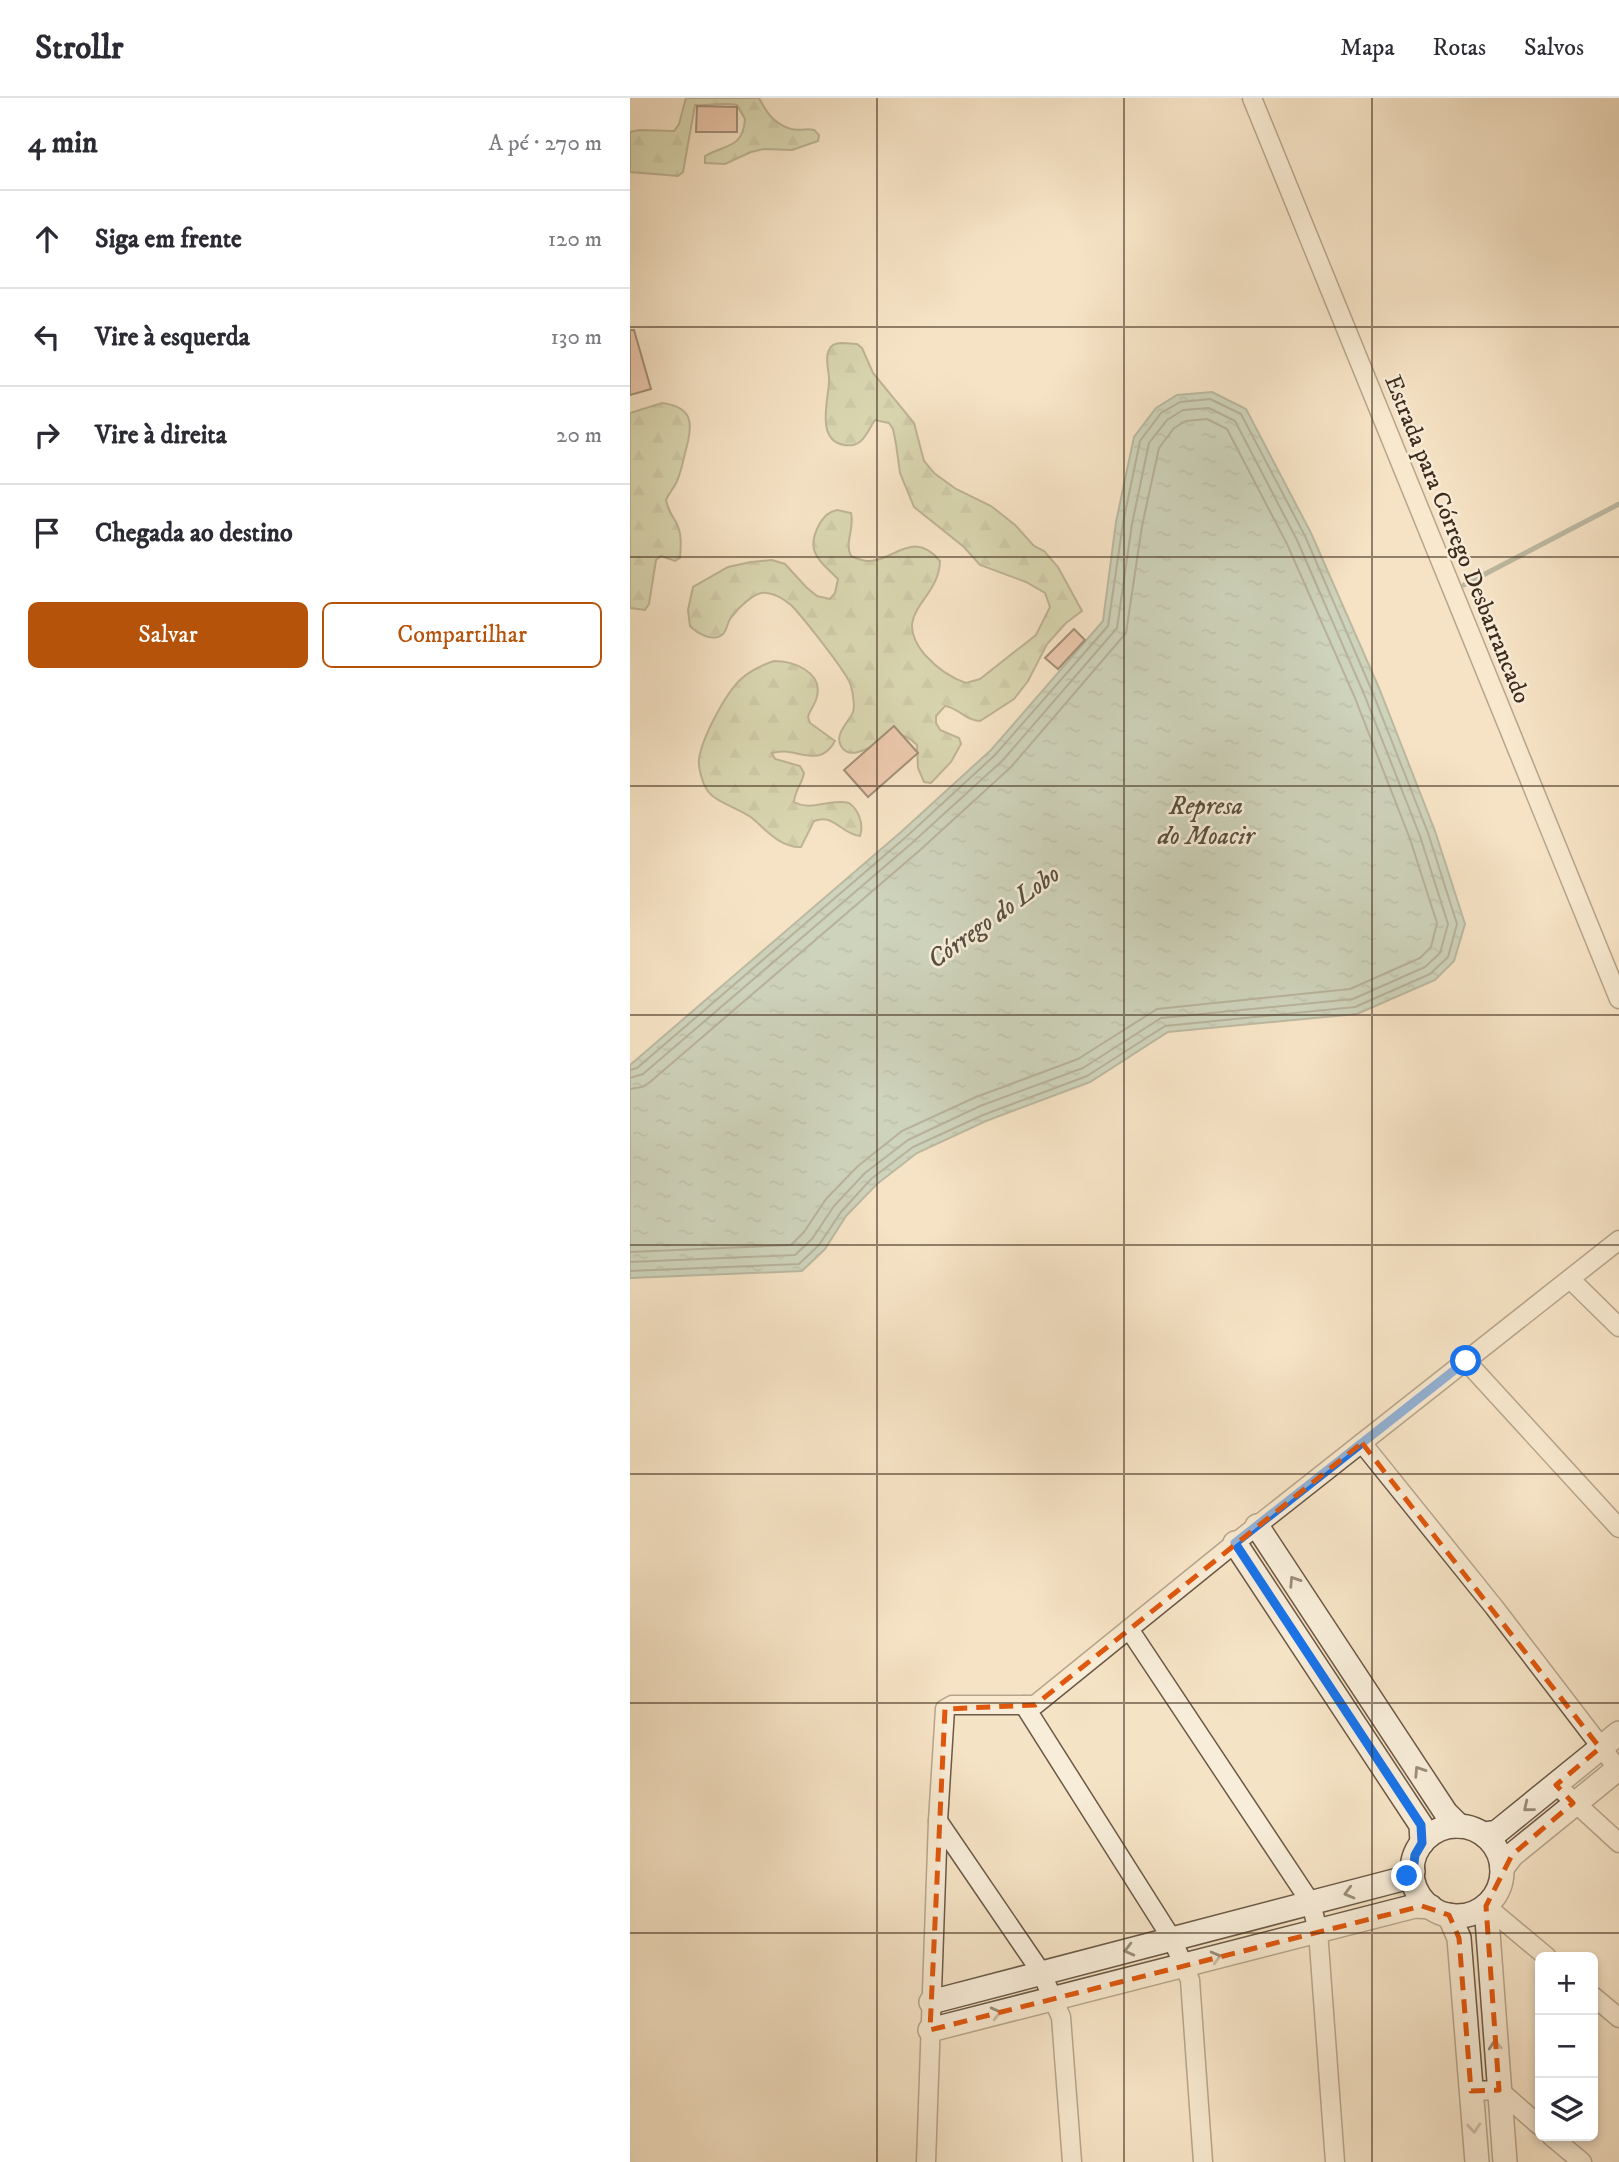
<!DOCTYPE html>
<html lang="pt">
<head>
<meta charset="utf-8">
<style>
  body { margin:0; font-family:"IM FELL DW Pica",serif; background:#f2f2f3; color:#2b2b33 }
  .controls { position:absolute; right:21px; bottom:21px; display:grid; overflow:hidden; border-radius:10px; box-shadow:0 4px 10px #0003 }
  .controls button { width:63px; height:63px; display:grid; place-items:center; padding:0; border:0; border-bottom:2px solid #e1e1e2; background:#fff; color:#2b2b33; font:35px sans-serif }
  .stop { position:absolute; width:21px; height:21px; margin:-16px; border:5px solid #1a73e8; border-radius:50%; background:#fff }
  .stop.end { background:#1a73e8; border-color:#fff; box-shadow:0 2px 7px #0008 }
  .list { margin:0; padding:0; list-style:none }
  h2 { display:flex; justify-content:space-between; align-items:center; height:91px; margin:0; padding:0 28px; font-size:30px }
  h2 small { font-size:23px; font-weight:400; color:#7c7c81 }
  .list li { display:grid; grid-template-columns:46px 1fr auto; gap:21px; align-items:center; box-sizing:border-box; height:98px; padding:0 28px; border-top:2px solid #e1e1e2 }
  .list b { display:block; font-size:26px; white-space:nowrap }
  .list em { font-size:23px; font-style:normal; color:#7c7c81 }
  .actions { display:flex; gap:14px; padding:21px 28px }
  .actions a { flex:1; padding:16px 0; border:2px solid #b45309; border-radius:10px; text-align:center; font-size:24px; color:#b45309 }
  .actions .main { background:#b45309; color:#fff }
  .icon { flex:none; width:38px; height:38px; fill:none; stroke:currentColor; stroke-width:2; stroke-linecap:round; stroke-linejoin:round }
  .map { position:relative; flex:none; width:989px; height:2064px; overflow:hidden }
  header { display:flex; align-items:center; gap:42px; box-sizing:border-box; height:98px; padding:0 35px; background:#fff; border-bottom:2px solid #e1e1e2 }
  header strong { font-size:33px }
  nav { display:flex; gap:38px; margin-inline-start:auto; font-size:24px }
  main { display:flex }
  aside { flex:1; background:#fff }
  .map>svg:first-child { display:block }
  .forest { fill:url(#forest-firs); stroke:#7a785a; stroke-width:2 }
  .water { fill:url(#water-ripples); stroke:#778474; stroke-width:2 }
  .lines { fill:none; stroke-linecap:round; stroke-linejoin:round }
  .shore { stroke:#6e7566; stroke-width:2 }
  .stream { stroke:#778474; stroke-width:5 }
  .building { fill:#e0a690; stroke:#3e2b1c; stroke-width:2 }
  .minor-casing { stroke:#6c5946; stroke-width:21 }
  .tertiary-casing { stroke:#6c5946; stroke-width:26 }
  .minor { stroke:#f8edd9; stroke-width:18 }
  .tertiary { stroke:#f8edd9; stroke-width:23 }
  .oneway { stroke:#9b8c7a }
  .route { stroke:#1a73e8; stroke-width:9 }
  .marked { fill:none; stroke:#e0570d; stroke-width:5; stroke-dasharray:14 9; stroke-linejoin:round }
  .grid { fill:none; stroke:#3e2b1c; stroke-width:2; stroke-opacity:0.55 }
  .labels { text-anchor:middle; stroke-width:5; stroke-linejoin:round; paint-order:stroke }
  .street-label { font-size:24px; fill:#3e2b1c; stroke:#f8edd9 }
  .water-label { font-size:26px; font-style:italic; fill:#565041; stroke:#f8edd9 }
</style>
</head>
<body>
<header>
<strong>Strollr</strong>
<nav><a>Mapa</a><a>Rotas</a><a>Salvos</a></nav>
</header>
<main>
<aside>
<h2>4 min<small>A pé · 270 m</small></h2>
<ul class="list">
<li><svg class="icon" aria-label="ahead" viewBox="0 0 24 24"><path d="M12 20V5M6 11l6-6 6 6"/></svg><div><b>Siga em frente</b></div><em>120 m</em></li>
<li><svg class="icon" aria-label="left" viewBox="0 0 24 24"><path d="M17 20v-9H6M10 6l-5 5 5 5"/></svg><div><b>Vire à esquerda</b></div><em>130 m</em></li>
<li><svg class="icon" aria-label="right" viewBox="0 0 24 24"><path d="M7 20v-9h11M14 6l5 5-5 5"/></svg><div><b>Vire à direita</b></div><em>20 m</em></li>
<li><svg class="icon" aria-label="arrive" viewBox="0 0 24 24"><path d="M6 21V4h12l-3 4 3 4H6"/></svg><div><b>Chegada ao destino</b></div></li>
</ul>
<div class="actions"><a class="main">Salvar</a><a>Compartilhar</a></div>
</aside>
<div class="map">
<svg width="989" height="2064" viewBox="0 0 989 2064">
  <defs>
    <pattern id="forest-firs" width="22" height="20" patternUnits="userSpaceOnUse" patternTransform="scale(1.75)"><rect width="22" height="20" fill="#b7c598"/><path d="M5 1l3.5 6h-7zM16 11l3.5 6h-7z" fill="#9ea982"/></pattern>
    <pattern id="water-ripples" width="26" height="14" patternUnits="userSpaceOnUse" patternTransform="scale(1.75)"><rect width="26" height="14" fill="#9dbfaf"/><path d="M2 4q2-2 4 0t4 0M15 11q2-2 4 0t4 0" fill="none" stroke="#819b8e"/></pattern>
  </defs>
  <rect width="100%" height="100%" fill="#f5e3c5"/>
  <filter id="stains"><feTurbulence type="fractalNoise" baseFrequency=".00286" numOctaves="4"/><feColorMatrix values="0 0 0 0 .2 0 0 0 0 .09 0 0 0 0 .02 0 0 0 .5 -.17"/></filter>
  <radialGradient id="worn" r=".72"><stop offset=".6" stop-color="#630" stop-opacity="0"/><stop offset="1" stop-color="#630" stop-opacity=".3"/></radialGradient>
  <g class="forest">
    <path d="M56,0H129C137,15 144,26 161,31C169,33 177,30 184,32L189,37L188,43L162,52L134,51L121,54L95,66L75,65V58C95,46 113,51 115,21L107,7C92,4 80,8 65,7L53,74L48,78L0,74V34L9,32L44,33L49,26Z"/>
    <path d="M212,245L227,246L232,250L243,275L284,325L294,363L304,375L326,391L361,408L385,427L404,448L414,453L428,469L452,513L436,525L417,546L398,583L384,601L350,623C336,623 329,610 315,608L306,618V625L310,632L329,640L331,646L321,664L301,685L294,684L288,670L287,647C283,643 276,637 269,637C254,638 222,668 211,648C204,636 219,624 223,614C225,609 223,595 221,588C219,577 171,517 161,507C155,502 145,496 137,495C125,492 107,511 100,521C97,526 97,532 93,536C83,545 67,535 60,528L58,512L63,489L98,469L121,464L142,462L155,466L176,489L187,498L200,501L205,495L208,481C189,462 174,453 190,425C195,418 198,414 207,412L221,415C225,430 214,445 221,458C226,460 232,463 238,463C263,464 283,430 310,463C309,504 259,514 295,557C306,569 321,580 336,585L350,581L406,537L420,509L415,495L396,484L350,467L334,449L284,409L270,375L266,346L263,331L259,325L245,322C236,335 233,350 214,347C186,342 198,304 199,284C200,275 194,261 199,252C201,246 207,245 212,245Z"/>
    <path d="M32,305C65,309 63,328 55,355C53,364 51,374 47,383C44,390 39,395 36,402C38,412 41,416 46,424C52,435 51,448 50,460L45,463L31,458L26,462L19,506L15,512L0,510V315Z"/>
    <path d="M144,563C163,563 193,574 187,598C186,606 180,611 178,619L180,625L205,643C189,673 164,647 142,655L145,661L170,668L174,675C172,686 165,692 164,704C182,714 200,700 219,705C229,712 234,727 230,738C211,736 204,715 184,723L171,749C151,750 136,732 122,720C109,710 86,705 77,692C72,684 68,670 69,661C72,640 95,596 111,581C120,573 132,567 144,563Z"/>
  </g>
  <polygon class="water" points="582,294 616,311 681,435 749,590 805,733 835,826 824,863 805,882 727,916 538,934 460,984 356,1023 287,1055 247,1086 216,1118 195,1151 172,1173 0,1180 0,967 271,734 361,652 473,523 486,424 504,339 526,310 547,297"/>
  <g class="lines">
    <g class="shore">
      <polyline points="0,972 7,970 276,739 365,657 478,528 493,425 510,343 531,315 550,304 580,301 611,316 675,438 742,593 798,735 827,826 818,859 800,876 725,909 535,928 457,978 353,1017 283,1049 241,1081 211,1114 189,1147 169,1166 0,1173"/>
      <polyline points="0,980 13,976 282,745 373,662 487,530 502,426 519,345 537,322 553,312 579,310 605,323 667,442 734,596 790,738 818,826 810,855 795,869 723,901 531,920 453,970 350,1008 278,1042 235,1075 204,1108 182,1141 165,1157 0,1164"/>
      <polyline points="0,991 12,989 20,984 289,753 381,669 496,535 512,428 529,350 544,330 556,323 577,321 597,331 657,446 725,600 780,741 807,825 801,849 790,860 720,891 527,911 448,961 346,999 272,1033 228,1068 196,1101 174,1134 161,1147 0,1154"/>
    </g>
    <polyline class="stream" points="834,487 989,406"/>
  </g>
  <g class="building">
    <polygon points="67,8 107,9 107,34 66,34"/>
    <polygon points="0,232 4,232 21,291 0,297"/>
    <polygon points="444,531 455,542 428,571 415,560"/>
    <polygon points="264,628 288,655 238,699 214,672"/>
  </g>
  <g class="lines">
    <g class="minor-casing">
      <g id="minor">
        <polyline points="622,0 989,901"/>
        <polyline points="940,1181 989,1229"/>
        <polyline points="836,1263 989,1430"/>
        <polyline points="732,1345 864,1509 988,1671"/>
        <polyline points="499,1531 681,1805 688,1833 705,2064"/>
        <polyline points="394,1607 542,1841 560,1882 573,2064"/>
        <polyline points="926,1687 989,1745"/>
        <polyline points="308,1723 411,1874 431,1919 442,2064"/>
        <polyline points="856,1808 917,1859"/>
        <polyline points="963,1898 989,1920"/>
        <polyline points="841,1993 869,1992 910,2028"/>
        <polyline points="921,2038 952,2064"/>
        <polyline points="296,2064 308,1723 315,1611 322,1607 405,1607 605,1445 989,1142"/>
      </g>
    </g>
    <g class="tertiary-casing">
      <g id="tertiary">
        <polyline points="627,1428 816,1715 829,1728"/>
        <polyline points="605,1445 791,1727 792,1745"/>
        <circle cx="827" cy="1773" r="45"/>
        <polyline points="854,1736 867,1734 989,1635"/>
        <polyline points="872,1770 882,1757 989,1670"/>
        <polyline points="856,1808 875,2064"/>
        <polyline points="819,1817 829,1840 847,2064"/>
        <polyline points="301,1904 772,1781 783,1773"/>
        <polyline points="300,1932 785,1808 801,1809"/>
      </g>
    </g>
    <use href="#minor" class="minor"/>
    <use href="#tertiary" class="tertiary"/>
  </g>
  <defs><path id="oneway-chevron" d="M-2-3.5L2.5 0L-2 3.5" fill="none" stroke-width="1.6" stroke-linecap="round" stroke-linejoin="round" transform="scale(1.75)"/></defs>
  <g class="oneway">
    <use href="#oneway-chevron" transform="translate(664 1483) rotate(-123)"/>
    <use href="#oneway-chevron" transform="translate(789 1673) rotate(-123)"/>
    <use href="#oneway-chevron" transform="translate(898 1709) rotate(141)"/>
    <use href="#oneway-chevron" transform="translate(719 1795) rotate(165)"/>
    <use href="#oneway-chevron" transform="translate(499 1852) rotate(166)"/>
    <use href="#oneway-chevron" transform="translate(586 1859) rotate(-15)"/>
    <use href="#oneway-chevron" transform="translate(366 1915) rotate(-14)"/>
    <use href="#oneway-chevron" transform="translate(865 1947) rotate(-95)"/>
    <use href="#oneway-chevron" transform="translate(844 2030) rotate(85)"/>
  </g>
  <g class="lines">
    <polyline class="route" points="777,1778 783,1773 785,1757 792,1745 791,1727 605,1445 836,1263"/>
  </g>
  <path d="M0 0H989V2064H0ZM732,1345L970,1650L926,1687L943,1705L882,1757L856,1808L869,1992L841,1993L829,1840L819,1817L792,1808L300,1932L315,1611L405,1607Z" fill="#f5e3c5" fill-opacity=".55" fill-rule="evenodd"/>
  <path class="marked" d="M732,1345L970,1650L926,1687L943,1705L882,1757L856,1808L869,1992L841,1993L829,1840L819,1817L792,1808L300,1932L315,1611L405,1607Z"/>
  <path class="grid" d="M247,0V2064M494,0V2064M742,0V2064M0,229H989M0,459H989M0,688H989M0,917H989M0,1147H989M0,1376H989M0,1605H989M0,1835H989"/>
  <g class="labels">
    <g class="street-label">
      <text transform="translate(828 441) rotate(68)" y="8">Estrada para Córrego Desbarrancado</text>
    </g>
    <g class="water-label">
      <text x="576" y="716">Represa<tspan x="576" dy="30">do Moacir</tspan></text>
      <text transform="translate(363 818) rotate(-36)" y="9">Córrego do Lobo</text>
    </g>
  </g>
  <rect width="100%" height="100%" filter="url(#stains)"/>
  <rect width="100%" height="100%" fill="url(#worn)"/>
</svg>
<div class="controls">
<button>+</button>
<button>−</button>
<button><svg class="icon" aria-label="layers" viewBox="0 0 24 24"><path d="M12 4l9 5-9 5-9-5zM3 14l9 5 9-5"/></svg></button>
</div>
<div class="stop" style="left:836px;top:1263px"></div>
<div class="stop end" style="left:777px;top:1778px"></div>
</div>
</main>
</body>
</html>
